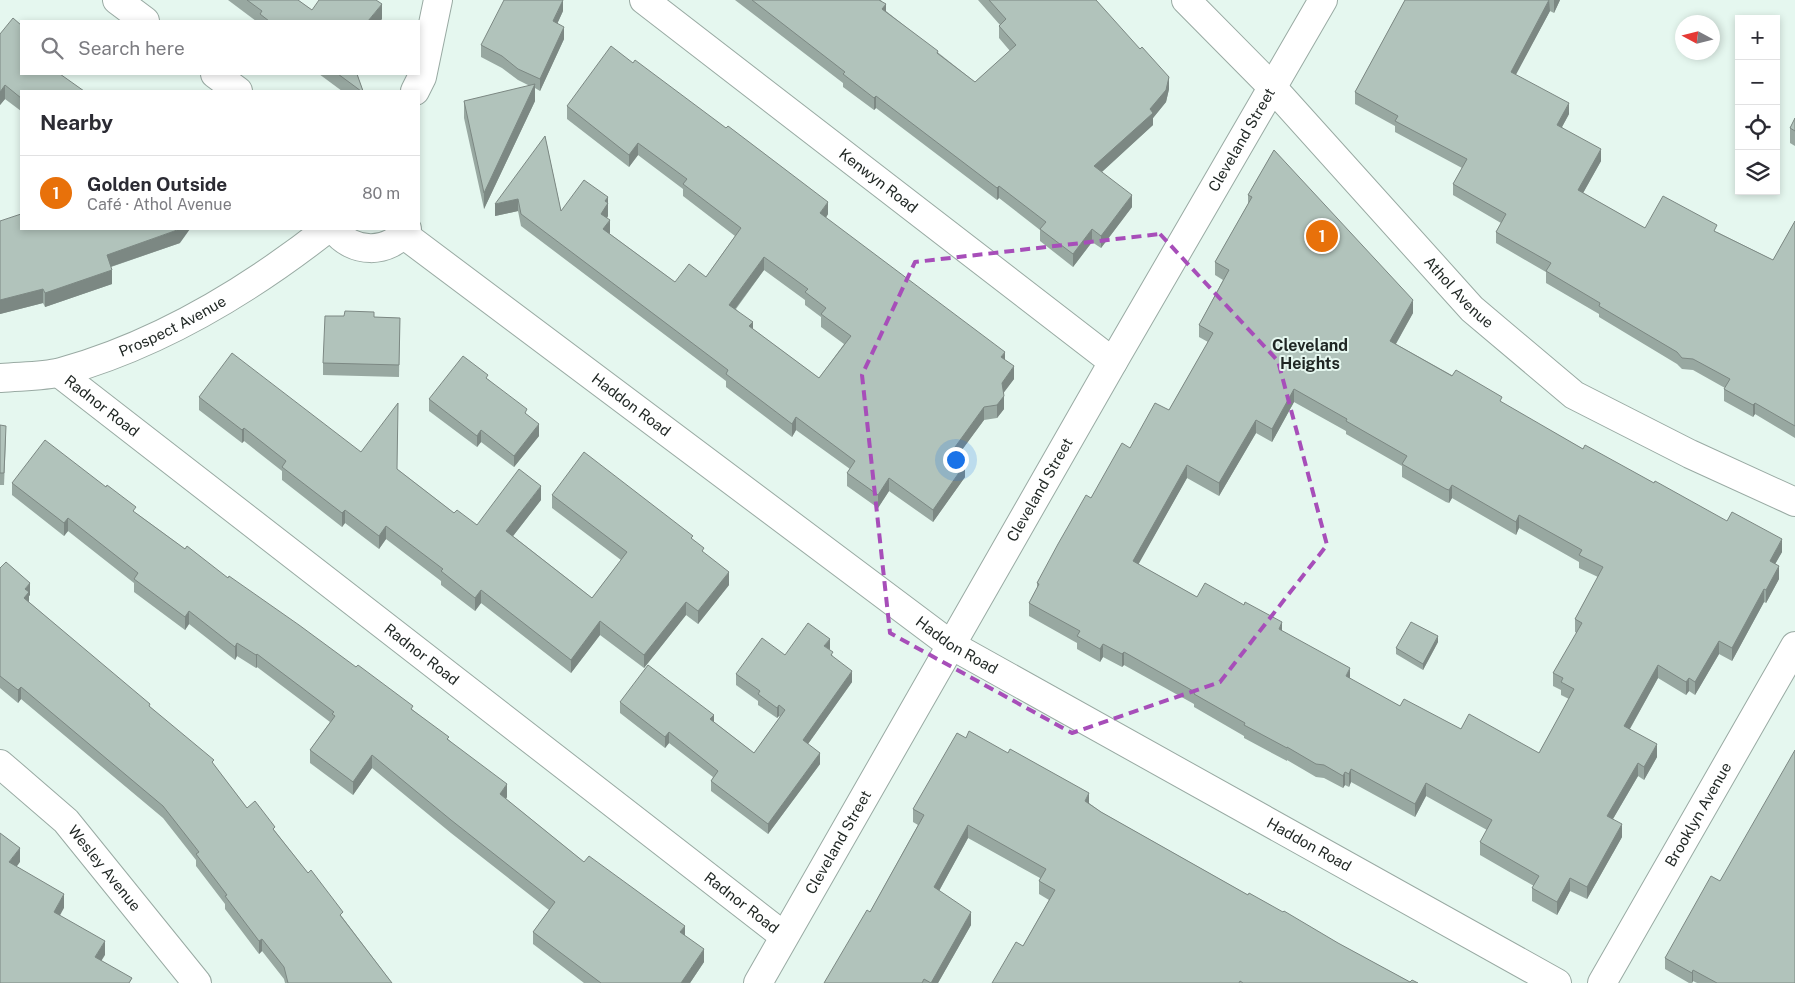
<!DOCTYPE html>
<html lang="en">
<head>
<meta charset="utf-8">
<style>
  body { margin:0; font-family:"Public Sans",sans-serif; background:#f2f2f3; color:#2b2b33 }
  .controls { position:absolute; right:15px; top:15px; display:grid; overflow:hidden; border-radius:0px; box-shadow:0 2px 8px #0003 }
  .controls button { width:45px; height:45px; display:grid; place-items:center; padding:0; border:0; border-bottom:1px solid #e1e1e2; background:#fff; color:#2b2b33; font:25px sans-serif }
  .compass { position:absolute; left:1675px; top:15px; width:45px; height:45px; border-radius:50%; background:#fff; box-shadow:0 2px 8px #0003; rotate:277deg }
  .you { position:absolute; left:955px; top:459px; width:18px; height:18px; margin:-12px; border:4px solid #fff; border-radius:50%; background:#1a73e8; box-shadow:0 0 0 8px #1a73e833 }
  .badge { display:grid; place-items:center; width:32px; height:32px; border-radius:50%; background:#a74eb9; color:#fff; font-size:16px; font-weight:700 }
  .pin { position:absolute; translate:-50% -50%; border:2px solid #fff; box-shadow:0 1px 5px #0006 }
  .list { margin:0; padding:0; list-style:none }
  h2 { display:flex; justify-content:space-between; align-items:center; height:65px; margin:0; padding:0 20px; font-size:21px }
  h2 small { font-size:16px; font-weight:400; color:#7c7c81 }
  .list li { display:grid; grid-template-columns:32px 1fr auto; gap:15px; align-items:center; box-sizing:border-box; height:75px; padding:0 20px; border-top:1px solid #e1e1e2 }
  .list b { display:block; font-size:19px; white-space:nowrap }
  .list p { margin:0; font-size:16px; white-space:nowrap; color:#7c7c81 }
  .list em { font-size:16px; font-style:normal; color:#7c7c81 }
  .icon { flex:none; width:28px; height:28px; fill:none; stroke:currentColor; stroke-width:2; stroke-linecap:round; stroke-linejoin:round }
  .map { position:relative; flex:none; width:1795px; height:983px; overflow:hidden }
  .search { position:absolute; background:#fff; box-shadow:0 2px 8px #0003; left:20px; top:20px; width:400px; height:55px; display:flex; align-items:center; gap:12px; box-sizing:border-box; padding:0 18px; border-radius:0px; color:#7c7c81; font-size:19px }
  .panel { position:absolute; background:#fff; box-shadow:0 2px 8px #0003; left:20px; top:90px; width:400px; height:140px; border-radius:0px }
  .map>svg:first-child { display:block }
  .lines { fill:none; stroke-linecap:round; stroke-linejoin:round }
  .street-casing { stroke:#99aaa3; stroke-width:30 }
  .street { stroke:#fff; stroke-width:28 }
  .wall { fill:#98a8a1; fill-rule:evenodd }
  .shaded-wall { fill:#7c8883 }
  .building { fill:#b1c3bb; stroke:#7c8883; fill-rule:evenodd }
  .marked { fill:none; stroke:#a74eb9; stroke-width:4; stroke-dasharray:10 6; stroke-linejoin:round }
  .labels { text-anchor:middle; stroke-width:4; stroke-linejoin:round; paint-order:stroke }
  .street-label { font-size:15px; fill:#1f2623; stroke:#e5f7ef }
  .neighbourhood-label { font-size:16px; font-weight:bold; fill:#1f2623; stroke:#e5f7ef }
</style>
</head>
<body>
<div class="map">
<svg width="1795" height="983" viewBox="0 0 1795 983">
  <rect width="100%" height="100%" fill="#e5f7ef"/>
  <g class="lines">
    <g class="street-casing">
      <g id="street">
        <polyline points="117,0 145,21"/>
        <path id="s1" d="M644,0L1113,362"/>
        <path id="s2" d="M1186,0L1273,88L1472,309L1574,395L1690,454L1795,502"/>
        <polyline points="215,74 238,91"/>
        <polyline points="415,91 422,77 438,0"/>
        <path d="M334,229C352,254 389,255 407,229"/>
        <path id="s3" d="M403,234L951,645L1557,983"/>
        <path id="s4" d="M59,373L784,936"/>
        <path id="s5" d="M0,378C19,376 42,377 61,372C158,345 248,291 327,229"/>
        <path id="s6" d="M0,764L66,821L197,983"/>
        <path id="s7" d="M758,983L1113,362L1323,0"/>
        <path id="s8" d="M1602,983L1795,646"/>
      </g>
    </g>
    <use href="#street" class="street"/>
  </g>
  <g class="wall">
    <polygon points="228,0 298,0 312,10 382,19 380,21 256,21"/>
    <polygon points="735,0 881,0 886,11 975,82 1010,51 999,38 999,26 1000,25 978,0 1096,0 1169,89 1166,102 1153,118 1153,125 1102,172 1132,207 1101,248 1092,242 1073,267 1040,241 1040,230 999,198 997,200 876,108 874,110 843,87 843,83"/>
    <polygon points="1405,0 1560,0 1554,13 1550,11 1515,75 1569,114 1562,127 1601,161 1583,193 1645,228 1717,232 1773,260 1795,221 1795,438 1755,414 1753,417 1724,401 1724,389 1725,388 1693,370 1682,369 1677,364 1599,317 1599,314 1546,283 1546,272 1496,243 1496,232 1501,223 1453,195 1453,184 1462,168 1395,132 1395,126 1355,104 1355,92"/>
    <polygon points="563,11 557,24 564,39 540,91 535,88 535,101 484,209 464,118 464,101 530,86 518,80 502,68 481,57 481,45"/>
    <polygon points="0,34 21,91 21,111 5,99 0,105"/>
    <polygon points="319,74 357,74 363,91 342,91"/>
    <path d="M567,106L828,214L826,218L1005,360L1014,379L1003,393L1004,409L997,418L984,420L956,458L965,477L933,522L889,491L878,508L847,486V473L850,469L796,430L792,437L726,387V381L521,226L518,211L495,216L545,136L561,211L608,197V216L607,218L610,233V234L675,282L706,277L735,236L683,196V189L638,155L629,167L567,119ZM764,270L805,300V305L821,317V327L844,344L819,378L753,329L736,309Z"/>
    <polygon points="1795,118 1795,146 1790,143 1790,128"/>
    <path d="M1274,150L1413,313L1396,344L1502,403L1583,449L1654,483L1782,552L1775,564L1779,579L1766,603L1764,602L1732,661L1719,654L1695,695L1689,691L1686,695L1658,678L1630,729L1657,757L1644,780L1638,776L1613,819L1622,837L1587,899L1570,891L1557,915L1532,901V888L1534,886L1480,855V842L1487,830L1426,796L1415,817L1351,782L1349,787L1345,785L1343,788L1324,778L1316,777L1287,760V761L1244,738V736L1194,707V704L1124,665L1122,667L1103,657L1100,662L1077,649V643L1029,616V603L1037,588V583L1091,498L1130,448L1169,410L1208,342L1199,337V325L1223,280L1215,275V262L1248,204V195ZM1294,402L1346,431V434L1402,466V477L1446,502L1449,503L1452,498L1516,535L1519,528L1579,562V568L1598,577L1575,619V632L1577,633L1553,673V686L1561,690V695L1569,699L1539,753L1461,729L1400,706L1350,679L1282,631L1197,597L1138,564L1187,478L1219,496L1256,433L1272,442Z"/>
    <polygon points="0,221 180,243 111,267 112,284 45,307 43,303 0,314"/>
    <polygon points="344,316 400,318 399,377 323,375 323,363"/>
    <polygon points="488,379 527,415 539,436 514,467 481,442 477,447 429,411 429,399"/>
    <polygon points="199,397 361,452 397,469 454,513 477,525 541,500 513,536 592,598 621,560 552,508 552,495 693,540 729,585 698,624 686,615 644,668 600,635 571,673 481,603 475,611 441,585 441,581 386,539 379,549 345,523 342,527 282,480 282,471 244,441 242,443 199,410"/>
    <polygon points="0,425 6,438 4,485 0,485"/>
    <polygon points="12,483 136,513 185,549 228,578 413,710 449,740 507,797 506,799 584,862 685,936 704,962 690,983 584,983 533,944 533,932 549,910 451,833 372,768 353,795 310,763 310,750 330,722 257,667 256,668 237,656 235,660 189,624 185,630 134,592 134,583 68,531 64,536 12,495"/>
    <polygon points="0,568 30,595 29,596 29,602 150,707 214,765 247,808 275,831 343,918 392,983 285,983 284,979 262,951 259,954 225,909 225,904 196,866 196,860 163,818 21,699 18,703 0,688"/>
    <polygon points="1438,642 1423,670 1396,654 1396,648"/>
    <polygon points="830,650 833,657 852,682 808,744 820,764 768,834 711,791 711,781 713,777 669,743 665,748 620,713 620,702 714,722 754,753 780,717 779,716 777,718 758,705 758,701 736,685 736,674 785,655"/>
    <polygon points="1089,803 1101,812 1248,895 1410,982 1418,983 992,983 1023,946 1049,900 1039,894 1039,881 1040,878 968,838 939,891 971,925 938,983 824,983 870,912 918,825 913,822 913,809"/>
    <polygon points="1665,958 1795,983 1697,983 1693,981 1692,983 1689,983 1665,969"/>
  </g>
  <g class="shaded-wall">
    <polygon points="563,0 563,11 553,33 553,21"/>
    <polygon points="1549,0 1550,11 1511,84 1511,72"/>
    <polygon points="1554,0 1560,0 1554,13"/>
    <polygon points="382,4 382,19 380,21 368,21"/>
    <polygon points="886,4 886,17 882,9"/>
    <polygon points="564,27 564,39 540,91 540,79"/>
    <polygon points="1169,77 1169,89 1166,102 1153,118 1153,125 1094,179 1094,166 1150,109"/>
    <polygon points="535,84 535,101 484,209 484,193"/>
    <polygon points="5,85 5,99 0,105 0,92"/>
    <polygon points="876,96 876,108 874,110 874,98"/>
    <polygon points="1569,103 1569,114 1557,136 1557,125"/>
    <polygon points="638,143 638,155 629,167 629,155"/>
    <polygon points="1601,149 1601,161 1578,202 1578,190"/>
    <polygon points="999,186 999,198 997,200 997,188"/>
    <polygon points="1132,195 1132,207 1101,248 1101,236"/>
    <polygon points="608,197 608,216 601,226 601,214 605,201"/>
    <polygon points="518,199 518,211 495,216 495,204"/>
    <polygon points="828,202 828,214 820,226 820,213"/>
    <polygon points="610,220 610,233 603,242 603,229"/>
    <polygon points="180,229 190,229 180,243 107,268 107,255"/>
    <polygon points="1092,229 1092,242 1073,267 1073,254"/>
    <polygon points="764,257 764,270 729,317 729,305"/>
    <polygon points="112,270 112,284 45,307 45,293"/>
    <polygon points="43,289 43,303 0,314 0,300"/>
    <polygon points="1413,300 1413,313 1390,354 1390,341"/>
    <polygon points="753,322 753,334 749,326"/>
    <polygon points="1005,352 1005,364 1001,357"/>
    <polygon points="1014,366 1014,379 1002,395 1002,383"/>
    <polygon points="1294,389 1294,402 1272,442 1272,429"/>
    <polygon points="1004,396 1004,409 997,418 997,405"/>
    <polygon points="1755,403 1755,414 1753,417 1753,405"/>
    <polygon points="984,407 984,420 950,466 950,454"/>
    <polygon points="796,417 796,430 792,437 792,424"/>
    <polygon points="1256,420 1256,433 1219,496 1219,483"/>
    <polygon points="539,424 539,436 514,467 514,456"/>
    <polygon points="244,428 244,441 242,443 242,430"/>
    <polygon points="481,430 481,442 477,447 477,436"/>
    <polygon points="965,464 965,477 933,522 933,510"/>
    <polygon points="1187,465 1187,478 1133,574 1133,561"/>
    <polygon points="889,478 889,491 878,508 878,495"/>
    <polygon points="1452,485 1452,498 1449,503 1449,490"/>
    <polygon points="541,486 541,500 506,545 506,531"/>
    <polygon points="345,510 345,523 342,527 342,513"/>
    <polygon points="1519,515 1519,528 1516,535 1516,522"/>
    <polygon points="68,518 68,531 64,536 64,523"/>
    <polygon points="386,526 386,539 379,549 379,536"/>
    <polygon points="1782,539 1782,552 1770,573 1770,561"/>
    <polygon points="1779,566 1779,579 1766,603 1766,590"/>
    <polygon points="729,572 729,585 698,624 698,611"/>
    <polygon points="30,583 30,595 29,596 29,604 24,610 25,589"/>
    <polygon points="1764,589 1764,602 1732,661 1732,648"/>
    <polygon points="481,590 481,603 475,611 475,598"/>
    <polygon points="686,602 686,615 644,668 644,655"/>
    <polygon points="189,611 189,624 185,630 185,617"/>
    <polygon points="600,621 600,635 571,673 571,660"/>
    <polygon points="1282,622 1282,635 1279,629"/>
    <polygon points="1438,636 1438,642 1423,670 1423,664"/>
    <polygon points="830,639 830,650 824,646"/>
    <polygon points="1719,641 1719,654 1695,695 1695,682"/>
    <polygon points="237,643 237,656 235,660 235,647"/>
    <polygon points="1103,644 1103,657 1100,662 1100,649"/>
    <polygon points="1124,652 1124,665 1122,667 1122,654"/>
    <polygon points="257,654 257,667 256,668 256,655"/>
    <polygon points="1658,665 1658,678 1624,739 1624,726"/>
    <polygon points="1350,668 1350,681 1346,676"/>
    <polygon points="852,671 852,682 803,751 803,740"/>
    <polygon points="1689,678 1689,691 1686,695 1686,682"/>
    <polygon points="21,687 21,699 18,703 18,690"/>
    <polygon points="779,705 779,716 777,718 777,708"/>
    <polygon points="714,715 714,725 710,719"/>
    <polygon points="669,732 669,743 665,748 665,737"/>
    <polygon points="1657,744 1657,757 1644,780 1644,767"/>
    <polygon points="820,753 820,764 768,834 768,824"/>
    <polygon points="372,755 372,768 353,795 353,782"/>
    <polygon points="1638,763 1638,776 1607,829 1607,816"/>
    <polygon points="1351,769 1351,782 1349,787 1349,774"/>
    <polygon points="1345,772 1345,785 1343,788 1343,776"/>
    <polygon points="1426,783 1426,796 1415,817 1415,804"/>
    <polygon points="507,784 507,797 500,807 500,794"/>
    <polygon points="1089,793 1089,806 1085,801"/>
    <polygon points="1622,824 1622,837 1587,899 1587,887"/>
    <polygon points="968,825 968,838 934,900 934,887"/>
    <polygon points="20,848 20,862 9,877 9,862"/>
    <polygon points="1570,878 1570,891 1557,915 1557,902"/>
    <polygon points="64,894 64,908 54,926 54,912"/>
    <polygon points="971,912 971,925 938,983 931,983"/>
    <polygon points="685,926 685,939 680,932"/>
    <polygon points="262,939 262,951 259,954 259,941"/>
    <polygon points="105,941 105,955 95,971 95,957"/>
    <polygon points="704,949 704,962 690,983 681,983"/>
    <polygon points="1693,970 1693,981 1692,983 1692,973"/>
  </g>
  <g class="building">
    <polygon points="247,0 298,0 312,10 319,0 376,0 382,4 368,21 269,21 260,14 262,11"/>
    <polygon points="504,0 563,0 553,21 564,27 540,79 518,69 502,56 481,45"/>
    <polygon points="752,0 879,0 886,4 882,9 938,51 937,53 975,82 1016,45 999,26 1006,19 989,0 1096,0 1140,49 1142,47 1169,77 1166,90 1150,109 1153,113 1094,166 1132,195 1101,236 1092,229 1073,254 1040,229 1046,222 999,186 997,188 876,96 874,98 843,74 845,72"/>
    <polygon points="1405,0 1549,0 1511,72 1569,103 1557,125 1601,149 1578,190 1645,228 1663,196 1717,225 1714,231 1773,260 1795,221 1795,426 1755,403 1753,405 1724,389 1730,379 1693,359 1682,358 1677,352 1599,306 1600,303 1546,271 1551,263 1496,232 1506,214 1453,184 1467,159 1395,121 1398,116 1355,92"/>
    <polygon points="13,18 21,25 21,74 60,74 84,91 21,91 21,98 5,85 0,92 0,34"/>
    <path d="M611,46L633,63L635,60L726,128L728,126L828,202L820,213L1005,352L1001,357L1014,366L1002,383L1004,396L997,405L984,407L950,454L965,464L933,510L889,478L878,495L847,473L855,461L796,417L792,424L726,374L728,370L521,214L518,199L495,204L545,136L561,211L584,180L608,197L605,201L608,203L601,214L610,220L603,229L675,282L689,264L706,277L741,228L683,184L687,179L638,143L629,155L567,106ZM764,257L808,289L805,292L826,308L821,314L851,336L819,378L749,326L753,322L729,305Z"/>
    <polygon points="338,74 357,74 363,91 361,91"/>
    <polygon points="535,84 484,193 464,101"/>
    <polygon points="1795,118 1795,131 1790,128"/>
    <path d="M1274,150L1413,300L1390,341L1452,376L1456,370L1502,397L1500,401L1583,449L1585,445L1654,483L1655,481L1727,521L1732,512L1782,539L1770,561L1779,566L1766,590L1764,589L1732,648L1719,641L1695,682L1689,678L1686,682L1658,665L1624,726L1657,744L1644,767L1638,763L1607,816L1622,824L1587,887L1570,878L1557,902L1532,888L1539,876L1480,842L1492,820L1426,783L1415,804L1351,769L1349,774L1345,772L1343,776L1324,765L1316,764L1287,747V748L1244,725L1245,723L1194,694L1195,692L1124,652L1122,654L1103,644L1100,649L1077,636L1080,631L1029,603L1039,584L1037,583L1058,544L1086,495L1091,498L1122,443L1130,448L1155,403L1169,410L1213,333L1199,325L1229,270L1215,262L1252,197L1248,195ZM1294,389L1347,419L1346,421L1407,456L1402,464L1446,489L1449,490L1452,485L1516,522L1519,515L1582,550L1579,555L1603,567L1575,619L1582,623L1553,673L1563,678L1561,682L1574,689L1539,753L1469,714L1461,729L1404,699L1400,706L1346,676L1350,668L1279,629L1282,622L1245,602L1244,605L1205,583L1197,597L1133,561L1187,465L1219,483L1256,420L1272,429Z"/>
    <polygon points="21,214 21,229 180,229 107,255 112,270 45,293 43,289 0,300 0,221"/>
    <polygon points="345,311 374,312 374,317 400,318 399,365 323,363 325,316 344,316"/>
    <polygon points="232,353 361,452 398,403 397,469 454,513 457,510 477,525 519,469 541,486 506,531 592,598 627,552 552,495 584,452 693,536 691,538 704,548 702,551 729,572 698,611 686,602 644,655 600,621 571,660 481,590 475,598 441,571 443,569 386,526 379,536 345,510 342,513 282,467 286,461 244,428 242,430 199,397"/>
    <polygon points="463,356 488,375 486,378 527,409 525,413 539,424 514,456 481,430 477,436 429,399"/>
    <polygon points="0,425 6,426 4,473 0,473"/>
    <polygon points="45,440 106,487 107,485 136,507 133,511 185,549 187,546 228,578 229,576 299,625 356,667 358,665 413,706 411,709 449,737 447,739 507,784 500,794 584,862 589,856 685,926 680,932 704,949 681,983 601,983 533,932 555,902 451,820 372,755 353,782 310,750 335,716 332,714 334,712 257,654 256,655 237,643 235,647 189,611 185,617 134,579 138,573 68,518 64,523 12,483"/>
    <polygon points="6,562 30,583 25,589 29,592 24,598 150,704 149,706 214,760 212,762 247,808 255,801 275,827 273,829 308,873 311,870 343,912 340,915 392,983 288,983 284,967 262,939 259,941 225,896 227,895 196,854 199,852 163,806 21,687 18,690 0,676 0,568"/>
    <polygon points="1411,622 1438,636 1423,664 1396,648"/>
    <polygon points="808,623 830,639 824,646 833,652 831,655 852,671 803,740 820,753 768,824 711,781 718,771 669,732 665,737 620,702 648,665 714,715 710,719 754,753 785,710 779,705 777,708 758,694 760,691 736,674 762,638 785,655"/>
    <polygon points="969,731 1008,753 1010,749 1089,793 1085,801 1101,812 1248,895 1249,893 1283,912 1284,911 1338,943 1410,982 1412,980 1418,983 1243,983 1240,981 1239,983 992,983 1016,942 1023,946 1055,890 1039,881 1046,869 968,825 934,887 971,912 931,983 924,979 922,983 824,983 867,910 870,912 924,815 913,809 957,733 966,738"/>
    <polygon points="1795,750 1795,983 1717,983 1693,970 1692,973 1665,958 1711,876 1720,881"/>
    <polygon points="0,833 20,848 9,862 64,894 54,912 105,941 95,957 132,978 129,983 0,983"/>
  </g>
  <path class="marked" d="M1160,234L1278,361L1327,545L1220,682L1072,733L890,633L862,375L915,262Z"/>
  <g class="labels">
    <g class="street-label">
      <text dy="5" stroke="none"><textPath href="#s7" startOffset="972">Cleveland Street</textPath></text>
      <text dy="5" stroke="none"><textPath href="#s1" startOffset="296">Kenwyn Road</textPath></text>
      <text dy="5" stroke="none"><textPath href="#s2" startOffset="400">Athol Avenue</textPath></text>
      <text dy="5" stroke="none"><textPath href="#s5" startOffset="182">Prospect Avenue</textPath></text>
      <text dy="5" stroke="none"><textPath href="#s3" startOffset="285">Haddon Road</textPath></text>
      <text dy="5" stroke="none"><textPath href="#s4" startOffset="54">Radnor Road</textPath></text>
      <text dy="5" stroke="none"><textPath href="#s7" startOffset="568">Cleveland Street</textPath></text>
      <text dy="5" stroke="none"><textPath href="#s3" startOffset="690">Haddon Road</textPath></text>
      <text dy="5" stroke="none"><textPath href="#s4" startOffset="459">Radnor Road</textPath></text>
      <text dy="5" stroke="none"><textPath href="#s8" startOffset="194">Brooklyn Avenue</textPath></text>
      <text dy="5" stroke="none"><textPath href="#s7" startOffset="162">Cleveland Street</textPath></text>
      <text dy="5" stroke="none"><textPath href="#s3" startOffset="1095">Haddon Road</textPath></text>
      <text dy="5" stroke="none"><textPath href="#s6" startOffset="148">Wesley Avenue</textPath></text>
      <text dy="5" stroke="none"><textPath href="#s4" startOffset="864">Radnor Road</textPath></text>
    </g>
    <g class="neighbourhood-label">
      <text x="1310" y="351">Cleveland<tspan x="1310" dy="18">Heights</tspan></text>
    </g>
  </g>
</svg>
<div class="controls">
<button>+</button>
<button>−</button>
<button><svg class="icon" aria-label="locate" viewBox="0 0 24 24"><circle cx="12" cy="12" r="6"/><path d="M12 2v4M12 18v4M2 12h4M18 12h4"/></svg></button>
<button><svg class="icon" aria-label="layers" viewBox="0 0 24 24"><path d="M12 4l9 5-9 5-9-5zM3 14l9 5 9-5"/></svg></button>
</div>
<svg class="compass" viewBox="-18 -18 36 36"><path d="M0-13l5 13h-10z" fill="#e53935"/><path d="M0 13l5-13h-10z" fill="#7c7c81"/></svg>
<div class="you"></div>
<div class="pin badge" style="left:1322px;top:236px;background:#e8710a">1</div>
<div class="search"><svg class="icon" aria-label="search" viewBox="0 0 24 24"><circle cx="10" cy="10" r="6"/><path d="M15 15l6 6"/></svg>Search here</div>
<section class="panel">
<h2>Nearby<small></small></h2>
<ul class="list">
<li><span class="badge" style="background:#e8710a">1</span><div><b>Golden Outside</b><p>Café · Athol Avenue</p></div><em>80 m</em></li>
</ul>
</section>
</div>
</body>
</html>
